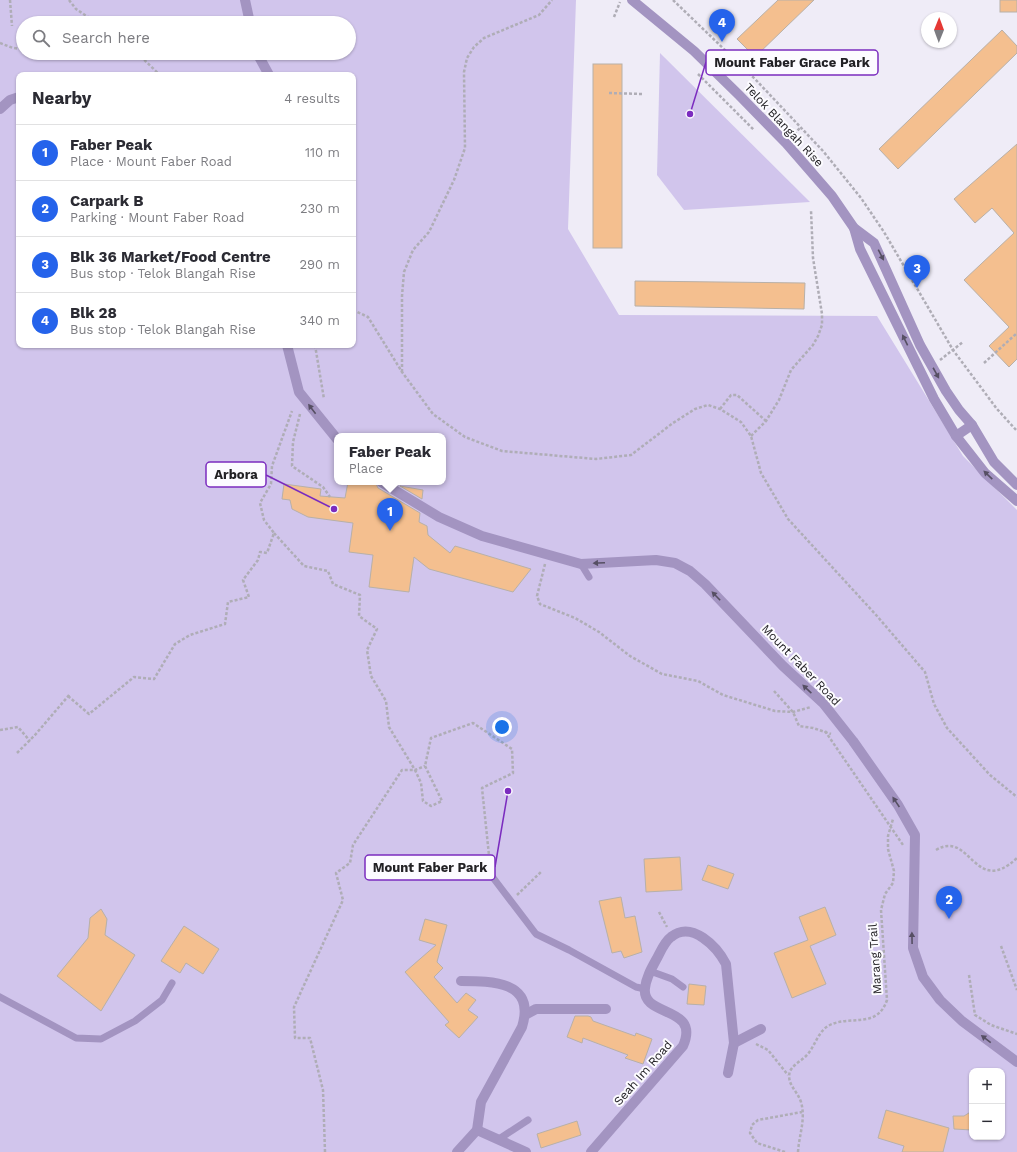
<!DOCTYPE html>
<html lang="en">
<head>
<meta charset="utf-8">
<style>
  body { margin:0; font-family:"Work Sans",sans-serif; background:#f2f2f3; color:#2b2b33 }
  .controls { position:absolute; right:12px; bottom:12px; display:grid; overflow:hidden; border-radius:8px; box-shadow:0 1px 3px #0004 }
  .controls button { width:36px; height:36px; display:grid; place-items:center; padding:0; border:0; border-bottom:1px solid #e1e1e2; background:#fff; color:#2b2b33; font:20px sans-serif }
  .compass { position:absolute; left:921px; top:12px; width:36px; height:36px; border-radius:50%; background:#fff; box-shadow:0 1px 3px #0004; rotate:1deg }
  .you { position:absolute; left:502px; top:727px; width:14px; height:14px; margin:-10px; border:3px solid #fff; border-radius:50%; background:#1a73e8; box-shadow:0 0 0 6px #1a73e833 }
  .badge { display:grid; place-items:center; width:26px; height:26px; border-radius:50%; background:#2563eb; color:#fff; font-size:13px; font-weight:700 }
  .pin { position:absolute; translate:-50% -33px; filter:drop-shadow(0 1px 2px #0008) }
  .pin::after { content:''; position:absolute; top:21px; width:14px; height:12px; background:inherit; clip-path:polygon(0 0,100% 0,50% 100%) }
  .popup { position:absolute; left:334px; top:433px; width:112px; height:52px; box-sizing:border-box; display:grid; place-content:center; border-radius:8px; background:#fff; filter:drop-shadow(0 1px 3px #0005); font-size:13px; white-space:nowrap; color:#7c7c81 }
  .popup b { font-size:15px; color:#2b2b33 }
  .popup::after { content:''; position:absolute; left:50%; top:100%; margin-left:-8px; border:8px solid transparent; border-top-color:#fff }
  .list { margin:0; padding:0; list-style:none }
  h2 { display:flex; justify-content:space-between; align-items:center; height:52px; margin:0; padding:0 16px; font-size:17px }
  h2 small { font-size:13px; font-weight:400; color:#7c7c81 }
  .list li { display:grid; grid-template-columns:26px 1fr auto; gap:12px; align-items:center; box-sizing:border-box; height:56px; padding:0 16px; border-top:1px solid #e1e1e2 }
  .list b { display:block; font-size:15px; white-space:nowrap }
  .list p { margin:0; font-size:13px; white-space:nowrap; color:#7c7c81 }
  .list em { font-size:13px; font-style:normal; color:#7c7c81 }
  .icon { flex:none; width:22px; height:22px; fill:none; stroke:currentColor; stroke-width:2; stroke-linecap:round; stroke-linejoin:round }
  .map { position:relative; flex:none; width:1017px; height:1152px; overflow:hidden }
  .search { position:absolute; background:#fff; box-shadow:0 1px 3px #0004; left:16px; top:16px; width:340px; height:44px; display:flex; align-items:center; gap:10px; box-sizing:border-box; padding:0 14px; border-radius:22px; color:#7c7c81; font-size:15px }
  .panel { position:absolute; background:#fff; box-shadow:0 1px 3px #0004; left:16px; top:72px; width:340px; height:276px; border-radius:8px }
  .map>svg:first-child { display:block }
  .green { fill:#d1c5ec; fill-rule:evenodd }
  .building { fill:#f4bf8f; stroke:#b8b0a8 }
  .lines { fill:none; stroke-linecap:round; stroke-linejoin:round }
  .path { stroke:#afadb6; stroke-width:2.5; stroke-dasharray:3 2; stroke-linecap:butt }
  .service { stroke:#a394c1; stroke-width:7 }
  .minor { stroke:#a394c1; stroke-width:10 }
  .oneway { fill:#564f63 }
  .labels { text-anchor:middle; stroke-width:4; stroke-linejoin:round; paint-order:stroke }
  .street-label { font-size:12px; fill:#222125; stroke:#fcfbff }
  .leader { fill:none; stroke:#7b2cbf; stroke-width:1.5 }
  .callout-dot { fill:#7b2cbf; stroke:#fcfbff; stroke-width:1.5 }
  .callout { fill:#fcfbff; stroke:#7b2cbf; stroke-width:1.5 }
  .callout-label { font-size:13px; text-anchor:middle; font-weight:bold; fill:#222125 }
</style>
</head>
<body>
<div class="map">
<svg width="1017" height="1152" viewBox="0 0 1017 1152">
  <rect width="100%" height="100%" fill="#efecf7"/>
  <g class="green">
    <path d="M0,0H576L568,229L619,315L877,316L963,456L1017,510V1152H0ZM23,23H349V53H23ZM19,75H353V345H19ZM337,436H443V482H337ZM972,1071H1002V1137H972Z"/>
    <polygon points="660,53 810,202 684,210 657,175"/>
  </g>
  <g class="building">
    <polygon points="778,0 814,0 755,57 737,39"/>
    <rect x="1000" y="0" width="17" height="12"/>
    <polygon points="1002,30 1017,46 1017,53 898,169 879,149"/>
    <rect x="593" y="64" width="29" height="184"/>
    <polygon points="1017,144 1017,359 1009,367 989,346 1009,327 964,280 1014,233 992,208 975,223 954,199"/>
    <polygon points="635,281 805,283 804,309 635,306"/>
    <polygon points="348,482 375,482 378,488 420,513 419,522 427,526 428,535 450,553 455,546 531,569 513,592 429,569 414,557 409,592 369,587 373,555 349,552 353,523 308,517 292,509 290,500 282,499 284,484 321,489 320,496 345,498"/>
    <polygon points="400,486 423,490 422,499"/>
    <polygon points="680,857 682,890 646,892 644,859"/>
    <polygon points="708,865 734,874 728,889 702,880"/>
    <polygon points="621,897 625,918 635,916 642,952 624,958 621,951 612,953 599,901"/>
    <polygon points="825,907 836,935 810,946 826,984 792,998 774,953 808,940 799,917"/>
    <polygon points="101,909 107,919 105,935 135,955 101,1011 57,976 88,938 90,918"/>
    <polygon points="425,919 447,925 437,962 443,968 434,977 457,1003 466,993 476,1000 468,1010 478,1017 459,1038 445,1025 449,1022 405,972 436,945 419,940"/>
    <polygon points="184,926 219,949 203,974 186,963 180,973 161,961"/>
    <polygon points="689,984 706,986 704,1005 687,1004"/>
    <polygon points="575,1016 588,1016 591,1017 593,1021 635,1036 636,1033 652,1039 643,1064 625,1058 628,1055 583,1038 582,1043 567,1037"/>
    <polygon points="886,1110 949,1128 943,1152 902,1152 904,1146 878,1138"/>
    <polygon points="972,1111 972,1130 954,1129 953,1116 964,1116"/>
    <polygon points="577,1121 581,1135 541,1148 537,1134"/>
  </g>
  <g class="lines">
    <g class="path">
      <polyline points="10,0 12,26"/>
      <polyline points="69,0 76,9 97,23"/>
      <polyline points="673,0 755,79 823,151 861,198 884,232 953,350 997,409 1017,431"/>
      <polyline points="614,17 620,2"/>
      <polyline points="79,23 91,19"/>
      <polyline points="0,43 13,48 23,49"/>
      <polyline points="137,53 160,75"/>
      <polyline points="698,74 754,130"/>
      <polyline points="609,93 642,94"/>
      <polyline points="794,134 801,127"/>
      <polyline points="353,310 368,317 402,372 433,414 465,437 502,451 596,459 631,455 673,423 695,409 708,405 720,409 741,422 751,436 761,473 788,519 877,616 925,672 934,704 947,728 990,775 1017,797"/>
      <polyline points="315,345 324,399"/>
      <polyline points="940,360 963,342"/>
      <polyline points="984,363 1017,333"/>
      <polyline points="402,372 402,296 404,272 413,250 429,232 454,180 465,148 464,72 467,58 474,47 484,38 539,15 552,0"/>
      <polyline points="720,409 731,395 737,395 766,421"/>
      <polyline points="300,414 293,442 292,466 323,487 330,497"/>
      <polyline points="751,436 766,421 779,400 791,370 813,345 818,336 822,325 822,314 813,258 811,210"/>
      <polyline points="274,533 304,566 328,571 333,584 360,595 359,616 377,629 367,650 371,676 386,701 389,727 415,770 425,766"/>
      <polyline points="545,564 537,596 540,604 575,618 599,632 630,656 662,674 698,681 723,695 775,711 793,712 811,707"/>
      <polyline points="774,691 793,712 799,726 813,728 831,734"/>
      <polyline points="68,696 89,714 134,677 154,679 175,644 190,635 225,624 228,602 249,597 243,580 258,560 260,552 267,553 274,533 264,520 260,503 271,484 272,466 292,411"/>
      <polyline points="0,730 18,727 30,741"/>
      <polyline points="825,731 903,845"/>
      <polyline points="17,753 35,735 70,694"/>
      <path d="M936,850C971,829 974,898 1017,858"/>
      <polyline points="517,895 542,871"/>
      <polyline points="659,912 667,927"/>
      <polyline points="1001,946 1017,990"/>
      <polyline points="969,975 975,1015 991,1025 1017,1034"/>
      <polyline points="756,1044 768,1050 788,1075"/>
      <polyline points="325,1152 323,1090 310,1038 295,1038 294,1007 343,900 336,873 350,863 353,845 402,770 415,770 421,783 423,801 431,806 442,801 425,766 431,738 473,723 512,749 513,773 482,788 490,865"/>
      <polyline points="785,1152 757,1143 750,1133 752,1125 758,1120 802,1112"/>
      <path d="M798,1152C799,1135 806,1119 801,1102C797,1090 786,1084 790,1071C794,1064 801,1061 806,1056C815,1047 817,1033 828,1026C849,1014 877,1030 887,1000L881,910L885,894L893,883L894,871L888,849V836L893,819"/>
    </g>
    <g class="service">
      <polyline points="581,564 589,577"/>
      <polyline points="491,875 536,934 569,950 636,987 645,989"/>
      <polyline points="650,971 672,979 683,987"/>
      <polyline points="0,997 76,1038 101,1039 135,1021 162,1000 172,983"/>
      <polyline points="499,1139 528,1120"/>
    </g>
    <g class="minor">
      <polyline points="245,0 250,23"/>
      <polyline points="632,0 694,51 739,95 786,143 832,196 854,228 874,243 920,345 946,391 959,410 972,425 994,462 1017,485"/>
      <polyline points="257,53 269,75"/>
      <polyline points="0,109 10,100 19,97"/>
      <polyline points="854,228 860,249 934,399 956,436 985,473 1017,501"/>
      <polyline points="287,345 299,392 337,439"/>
      <polyline points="956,436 972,425"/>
      <polyline points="381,482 439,517 482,536 581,564 656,560 675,563 690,571 705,584 783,666 823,703 853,741 898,805 915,835 913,948 923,977 940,1000 962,1021 1017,1062"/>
      <polyline points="525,1015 536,1009 606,1009"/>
      <polyline points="734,1043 761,1029"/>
      <polyline points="477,1130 526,1152"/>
      <path d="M457,1152L477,1130L481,1102L522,1027C536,981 492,981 461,981"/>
      <path d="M591,1152L683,1046C701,1005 641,1018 645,988C646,978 651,969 656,960C660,953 664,942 671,937C692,920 717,947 726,964L734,1043L728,1073"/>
    </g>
  </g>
  <defs><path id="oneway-solid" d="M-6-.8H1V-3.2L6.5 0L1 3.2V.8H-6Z"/></defs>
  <g class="oneway">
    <use href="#oneway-solid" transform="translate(881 255) rotate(63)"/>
    <use href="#oneway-solid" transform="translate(905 340) rotate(-116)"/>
    <use href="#oneway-solid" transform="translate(936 373) rotate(61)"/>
    <use href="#oneway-solid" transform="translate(312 409) rotate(-127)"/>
    <use href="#oneway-solid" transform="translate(988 475) rotate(-136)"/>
    <use href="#oneway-solid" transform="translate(599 563) rotate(177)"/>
    <use href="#oneway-solid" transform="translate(716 596) rotate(-134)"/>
    <use href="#oneway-solid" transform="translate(807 689) rotate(-137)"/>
    <use href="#oneway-solid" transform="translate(896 802) rotate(-124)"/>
    <use href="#oneway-solid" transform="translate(912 938) rotate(-91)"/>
    <use href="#oneway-solid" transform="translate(986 1039) rotate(-143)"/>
  </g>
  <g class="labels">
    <g class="street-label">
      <text transform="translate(784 125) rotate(47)" y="4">Telok Blangah Rise</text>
      <text transform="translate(801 665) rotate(46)" y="4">Mount Faber Road</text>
      <text transform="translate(875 959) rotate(-94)" y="4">Marang Trail</text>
      <text transform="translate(643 1073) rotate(-49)" y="4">Seah Im Road</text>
    </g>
  </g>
  <path class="leader" d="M690 114L706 62M334 509L266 475M508 791L495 867"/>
  <g class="callout-dot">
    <circle cx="690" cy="114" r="4"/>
    <circle cx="334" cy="509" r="4"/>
    <circle cx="508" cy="791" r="4"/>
  </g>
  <g class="callout">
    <rect x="706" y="50" width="172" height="25" rx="4"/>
    <rect x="206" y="462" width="60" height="25" rx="4"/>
    <rect x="365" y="855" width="130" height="25" rx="4"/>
  </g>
  <g class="callout-label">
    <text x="792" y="67">Mount Faber Grace Park</text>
    <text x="236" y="479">Arbora</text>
    <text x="430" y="872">Mount Faber Park</text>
  </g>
</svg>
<div class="controls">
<button>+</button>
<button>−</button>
</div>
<svg class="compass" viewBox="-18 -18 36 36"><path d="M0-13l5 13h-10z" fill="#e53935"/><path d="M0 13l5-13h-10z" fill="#7c7c81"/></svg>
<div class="you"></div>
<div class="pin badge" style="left:390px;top:531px">1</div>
<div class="popup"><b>Faber Peak</b>Place</div>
<div class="pin badge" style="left:949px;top:919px">2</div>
<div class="pin badge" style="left:917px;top:288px">3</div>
<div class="pin badge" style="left:722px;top:42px">4</div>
<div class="search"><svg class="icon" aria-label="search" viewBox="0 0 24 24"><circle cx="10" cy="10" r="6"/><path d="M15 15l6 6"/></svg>Search here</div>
<section class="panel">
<h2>Nearby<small>4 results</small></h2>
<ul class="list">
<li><span class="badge">1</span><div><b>Faber Peak</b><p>Place · Mount Faber Road</p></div><em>110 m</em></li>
<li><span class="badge">2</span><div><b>Carpark B</b><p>Parking · Mount Faber Road</p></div><em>230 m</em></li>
<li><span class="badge">3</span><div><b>Blk 36 Market/Food Centre</b><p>Bus stop · Telok Blangah Rise</p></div><em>290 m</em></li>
<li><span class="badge">4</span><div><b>Blk 28</b><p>Bus stop · Telok Blangah Rise</p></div><em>340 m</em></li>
</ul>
</section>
</div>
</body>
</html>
